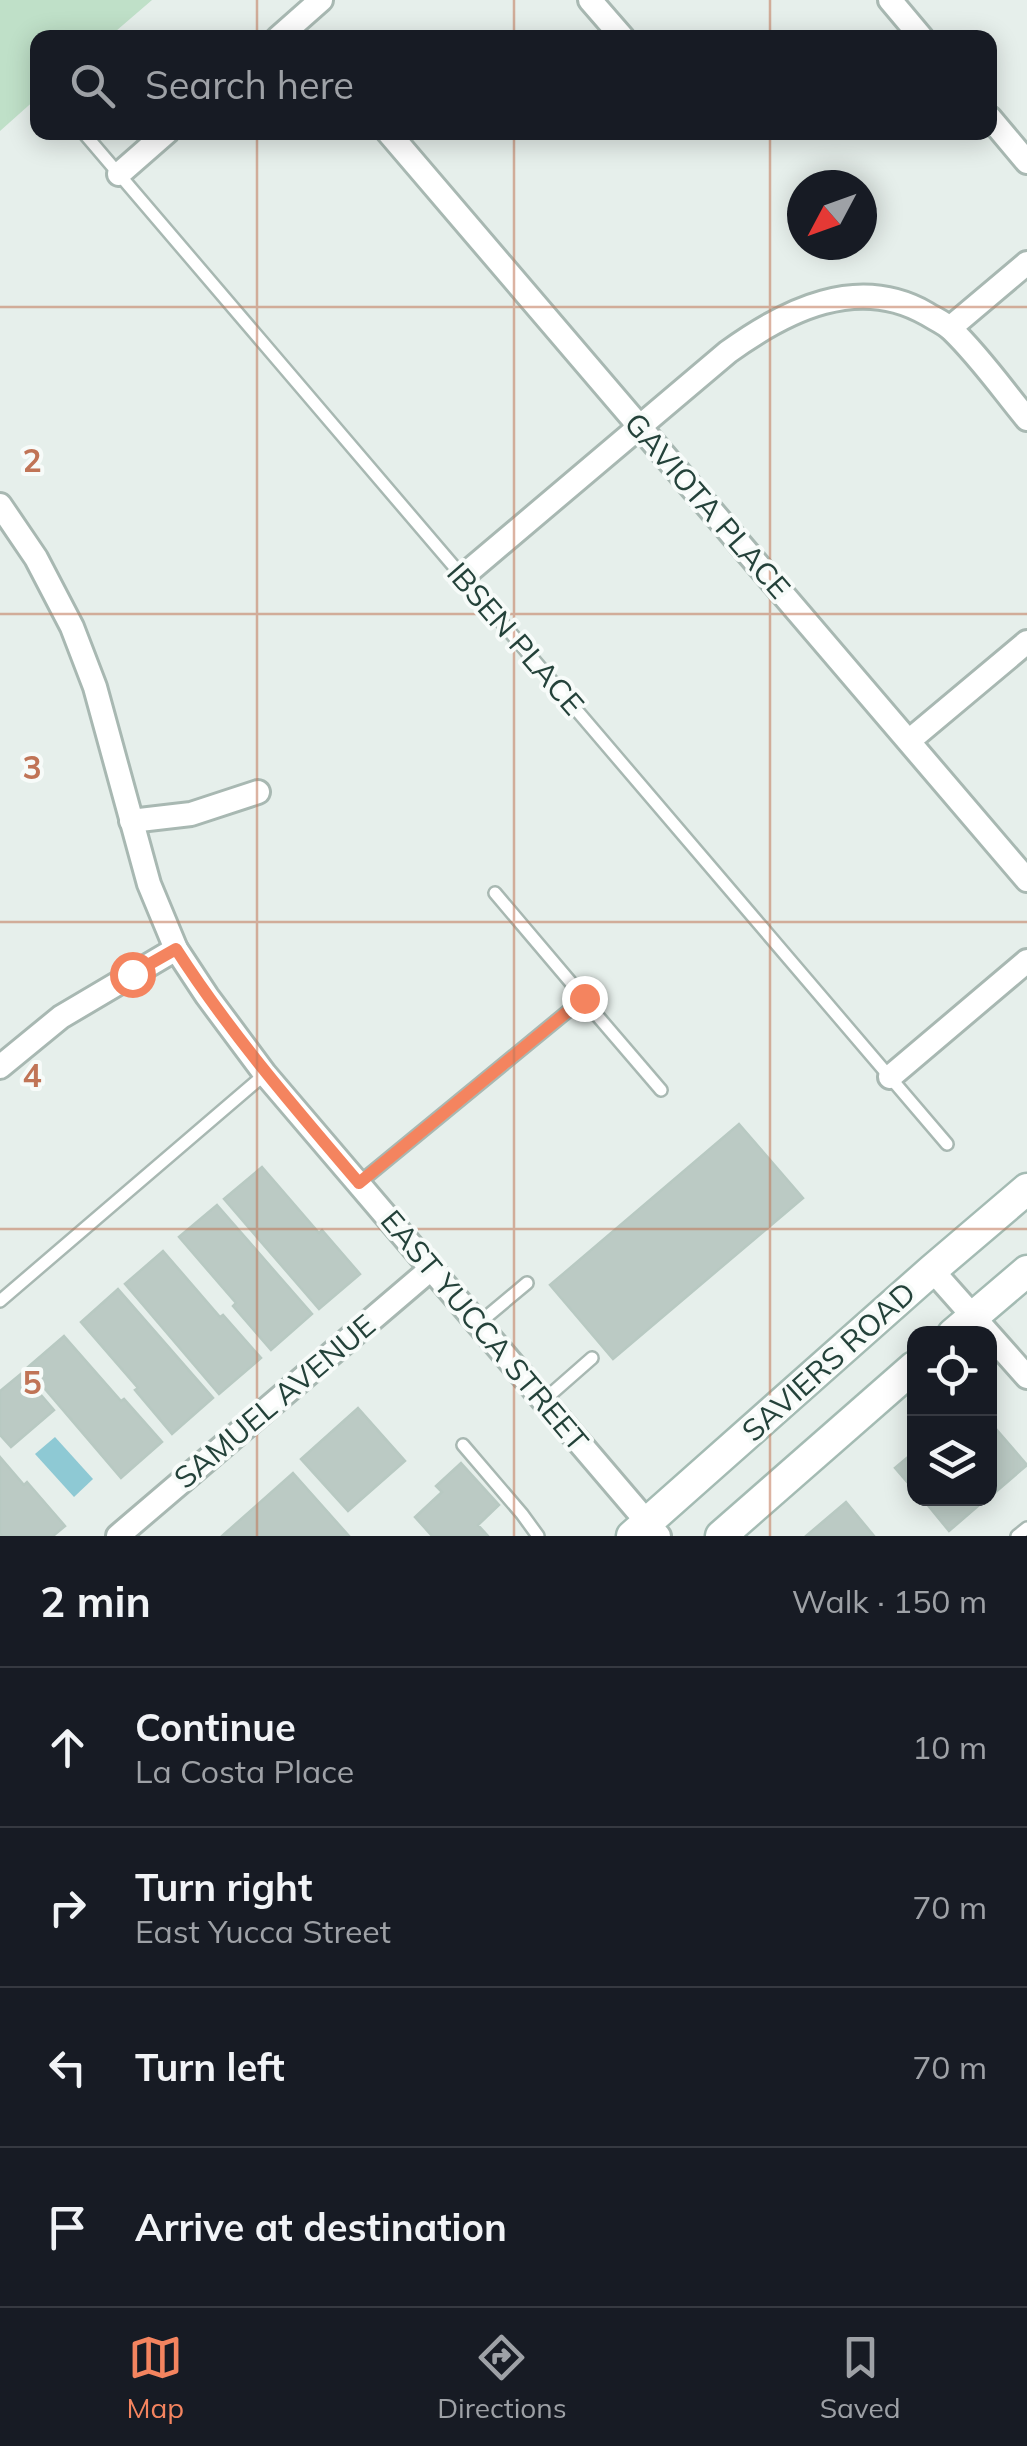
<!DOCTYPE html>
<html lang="en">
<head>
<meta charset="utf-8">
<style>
  body { margin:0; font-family:Mulish,sans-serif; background:#20242c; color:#f1f3f6 }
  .controls { position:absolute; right:30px; bottom:30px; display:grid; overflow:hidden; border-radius:20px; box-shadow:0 5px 25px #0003 }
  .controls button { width:90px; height:90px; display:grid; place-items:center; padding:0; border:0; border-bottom:2px solid #363941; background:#171b24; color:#f1f3f6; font:50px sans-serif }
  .compass { position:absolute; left:787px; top:170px; width:90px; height:90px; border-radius:50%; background:#171b24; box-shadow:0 5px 25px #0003; rotate:229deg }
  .stop { position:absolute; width:30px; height:30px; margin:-22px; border:8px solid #f4845f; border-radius:50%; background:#fff }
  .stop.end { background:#f4845f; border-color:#fff; box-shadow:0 2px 10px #0008 }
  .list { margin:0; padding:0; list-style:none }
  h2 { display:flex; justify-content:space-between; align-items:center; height:130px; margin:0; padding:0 40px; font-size:42px }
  h2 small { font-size:32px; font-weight:400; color:#9ea1a6 }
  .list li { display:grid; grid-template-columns:65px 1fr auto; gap:30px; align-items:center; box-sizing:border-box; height:160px; padding:0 40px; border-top:2px solid #363941 }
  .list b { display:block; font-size:38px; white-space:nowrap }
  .list p { margin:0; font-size:32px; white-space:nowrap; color:#9ea1a6 }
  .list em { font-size:32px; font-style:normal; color:#9ea1a6 }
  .icon { flex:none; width:55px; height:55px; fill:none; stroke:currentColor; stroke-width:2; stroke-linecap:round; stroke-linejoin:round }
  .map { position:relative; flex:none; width:1027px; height:1536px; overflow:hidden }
  .search { position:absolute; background:#171b24; box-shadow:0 5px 25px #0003; left:30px; right:30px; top:30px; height:110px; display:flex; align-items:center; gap:25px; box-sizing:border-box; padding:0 35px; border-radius:20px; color:#9ea1a6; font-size:38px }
  .sheet { height:770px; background:#171b24 }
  nav { display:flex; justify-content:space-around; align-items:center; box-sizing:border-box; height:140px; border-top:2px solid #363941; background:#171b24; font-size:28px; color:#9ea1a6 }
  nav a { display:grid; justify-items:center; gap:5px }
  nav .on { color:#f4845f }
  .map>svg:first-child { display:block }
  .green { fill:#bfe0c8 }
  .water { fill:#8ec9d4 }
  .building { fill:#bbcac4; stroke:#b8c9c2; stroke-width:2.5 }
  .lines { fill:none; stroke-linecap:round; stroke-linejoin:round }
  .service-casing { stroke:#a8b8b2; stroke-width:16 }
  .minor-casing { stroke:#a8b8b2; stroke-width:28 }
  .secondary-casing { stroke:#a4bbb3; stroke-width:35 }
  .service { stroke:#fff; stroke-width:11 }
  .minor { stroke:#fff; stroke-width:22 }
  .secondary { stroke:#fff; stroke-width:30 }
  .route { stroke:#f4845f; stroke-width:12 }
  .grid { fill:none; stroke:#c07456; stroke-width:2.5; stroke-opacity:0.55 }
  .labels { text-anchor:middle; stroke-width:8; stroke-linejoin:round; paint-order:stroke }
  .street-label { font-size:30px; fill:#24423a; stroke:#f7fbf9 }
  .grid-label { font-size:32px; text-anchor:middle; font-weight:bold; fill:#c07456; stroke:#f7fbf9; stroke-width:8; stroke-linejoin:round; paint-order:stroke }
</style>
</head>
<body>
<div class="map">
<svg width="1027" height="1536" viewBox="0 0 1027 1536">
  <rect width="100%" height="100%" fill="#e6efeb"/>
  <polygon class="green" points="0,0 152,0 109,37 38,38 37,98 0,131"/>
  <polygon class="water" points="55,1437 93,1479 74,1497 35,1454"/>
  <g class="building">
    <polygon points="739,1124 803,1198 613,1359 550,1285"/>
    <polygon points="262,1167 319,1233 322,1230 360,1274 319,1309 224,1199"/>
    <polygon points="217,1205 312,1314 271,1350 233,1306 236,1303 179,1237"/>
    <polygon points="163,1251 220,1317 223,1315 261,1358 219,1394 125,1284"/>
    <polygon points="118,1289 213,1398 172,1434 135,1390 138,1388 81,1322"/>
    <polygon points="64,1336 121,1401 124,1399 162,1442 121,1478 27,1368"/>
    <polygon points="22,1373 54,1410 11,1447 0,1435 0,1391"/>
    <polygon points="358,1408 405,1461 348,1511 301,1459"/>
    <polygon points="990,1422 1027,1465 991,1496 990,1494"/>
    <polygon points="914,1452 914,1490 895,1468"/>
    <polygon points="0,1457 24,1485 27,1482 65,1526 53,1536 2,1536 0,1534"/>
    <polygon points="461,1463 499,1505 478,1525 488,1536 432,1536 415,1517 442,1492 436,1486"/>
    <polygon points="293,1473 349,1536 222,1536"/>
    <polygon points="922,1498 983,1498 985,1500 949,1531"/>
    <polygon points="846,1502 874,1536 806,1536"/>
  </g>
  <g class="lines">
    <g class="service-casing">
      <g id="service">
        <polyline points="83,132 947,1144"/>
        <polyline points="583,999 661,1090"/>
        <polyline points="359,1183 584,998 495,893"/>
        <polyline points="0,1301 265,1074"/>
        <polyline points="478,1324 527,1283"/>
        <polyline points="543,1401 592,1358"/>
        <polyline points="463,1445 522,1514 538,1536"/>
        <polyline points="1017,1536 1027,1528"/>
      </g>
    </g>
    <g class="minor-casing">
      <g id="minor">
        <polyline points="590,0 623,38"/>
        <polyline points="890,0 922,38"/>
        <polyline points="278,38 321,0"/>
        <polyline points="990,118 1027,162"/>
        <polyline points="388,132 1027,880"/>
        <polyline points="119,174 167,132"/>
        <polyline points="950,328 1027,263"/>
        <polyline points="0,505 36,558 72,627 95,687 149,884 176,949 207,996 265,1074 659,1536"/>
        <path d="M462,577L728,352C786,310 858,274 927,314C935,319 945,323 952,330C980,357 1003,390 1027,419"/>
        <polyline points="910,740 1027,642"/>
        <polyline points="131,821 191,814 258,792"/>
        <polyline points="0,1067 61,1017 176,949"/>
        <polyline points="890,1077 1027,961"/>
        <polyline points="932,1270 1027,1377"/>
        <polyline points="118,1536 432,1268"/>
      </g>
    </g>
    <g class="secondary-casing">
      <g id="secondary">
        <polyline points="953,1334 1027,1271"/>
        <polyline points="632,1536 932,1270 1027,1189"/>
        <polyline points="721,1536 914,1367"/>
      </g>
    </g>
    <use href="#service" class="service"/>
    <use href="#minor" class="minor"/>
    <use href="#secondary" class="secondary"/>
  </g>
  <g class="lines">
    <path class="route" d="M132,974L176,949C230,1033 294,1107 359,1183L584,998"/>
  </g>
  <path class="grid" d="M257,0V38M514,0V38M770,0V38M257,132V1536M514,132V1536M770,132V1536M0,307H1027M0,614H1027M0,922H1027M0,1229H1027"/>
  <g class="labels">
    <g class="street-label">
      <text transform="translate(707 506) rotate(49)" y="10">GAVIOTA PLACE</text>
      <text transform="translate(515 639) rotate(49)" y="10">IBSEN PLACE</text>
      <text transform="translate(484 1331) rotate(50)" y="10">EAST YUCCA STREET</text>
      <text transform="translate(829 1362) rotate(-42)" y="10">SAVIERS ROAD</text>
      <text transform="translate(275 1402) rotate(-40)" y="10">SAMUEL AVENUE</text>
    </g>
  </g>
  <g class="grid-label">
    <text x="32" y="472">2</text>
    <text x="32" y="779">3</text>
    <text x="32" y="1087">4</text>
    <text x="32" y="1394">5</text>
  </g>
</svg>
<div class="controls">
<button><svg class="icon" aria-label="locate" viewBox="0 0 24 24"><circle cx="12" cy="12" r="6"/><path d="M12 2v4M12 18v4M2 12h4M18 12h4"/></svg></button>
<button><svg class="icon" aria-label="layers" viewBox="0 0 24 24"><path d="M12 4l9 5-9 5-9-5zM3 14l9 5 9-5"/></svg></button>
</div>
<svg class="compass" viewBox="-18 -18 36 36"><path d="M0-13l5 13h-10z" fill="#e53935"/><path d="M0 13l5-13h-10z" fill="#9ea1a6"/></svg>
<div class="stop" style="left:132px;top:974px"></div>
<div class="stop end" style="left:584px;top:998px"></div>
<div class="search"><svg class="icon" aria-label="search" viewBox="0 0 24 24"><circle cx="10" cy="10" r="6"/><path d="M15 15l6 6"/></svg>Search here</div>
</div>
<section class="sheet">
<h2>2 min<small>Walk · 150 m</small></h2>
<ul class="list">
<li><svg class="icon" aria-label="ahead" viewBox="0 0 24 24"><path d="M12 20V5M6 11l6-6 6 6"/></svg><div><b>Continue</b><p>La Costa Place</p></div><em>10 m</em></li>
<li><svg class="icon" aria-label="right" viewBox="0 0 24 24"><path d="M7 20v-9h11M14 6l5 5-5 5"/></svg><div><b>Turn right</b><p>East Yucca Street</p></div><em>70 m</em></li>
<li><svg class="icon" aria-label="left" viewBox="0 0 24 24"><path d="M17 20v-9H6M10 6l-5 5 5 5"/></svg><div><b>Turn left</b></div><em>70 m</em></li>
<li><svg class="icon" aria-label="arrive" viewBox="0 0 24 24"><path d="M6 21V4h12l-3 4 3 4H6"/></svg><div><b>Arrive at destination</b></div></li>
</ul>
</section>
<nav>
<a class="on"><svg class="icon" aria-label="map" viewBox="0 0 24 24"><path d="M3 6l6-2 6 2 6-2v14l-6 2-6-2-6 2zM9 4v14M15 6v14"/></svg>Map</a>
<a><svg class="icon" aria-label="directions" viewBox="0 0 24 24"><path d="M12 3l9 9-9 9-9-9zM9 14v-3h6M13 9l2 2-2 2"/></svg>Directions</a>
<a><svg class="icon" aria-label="saved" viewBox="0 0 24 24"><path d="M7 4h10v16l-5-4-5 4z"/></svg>Saved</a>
</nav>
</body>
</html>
